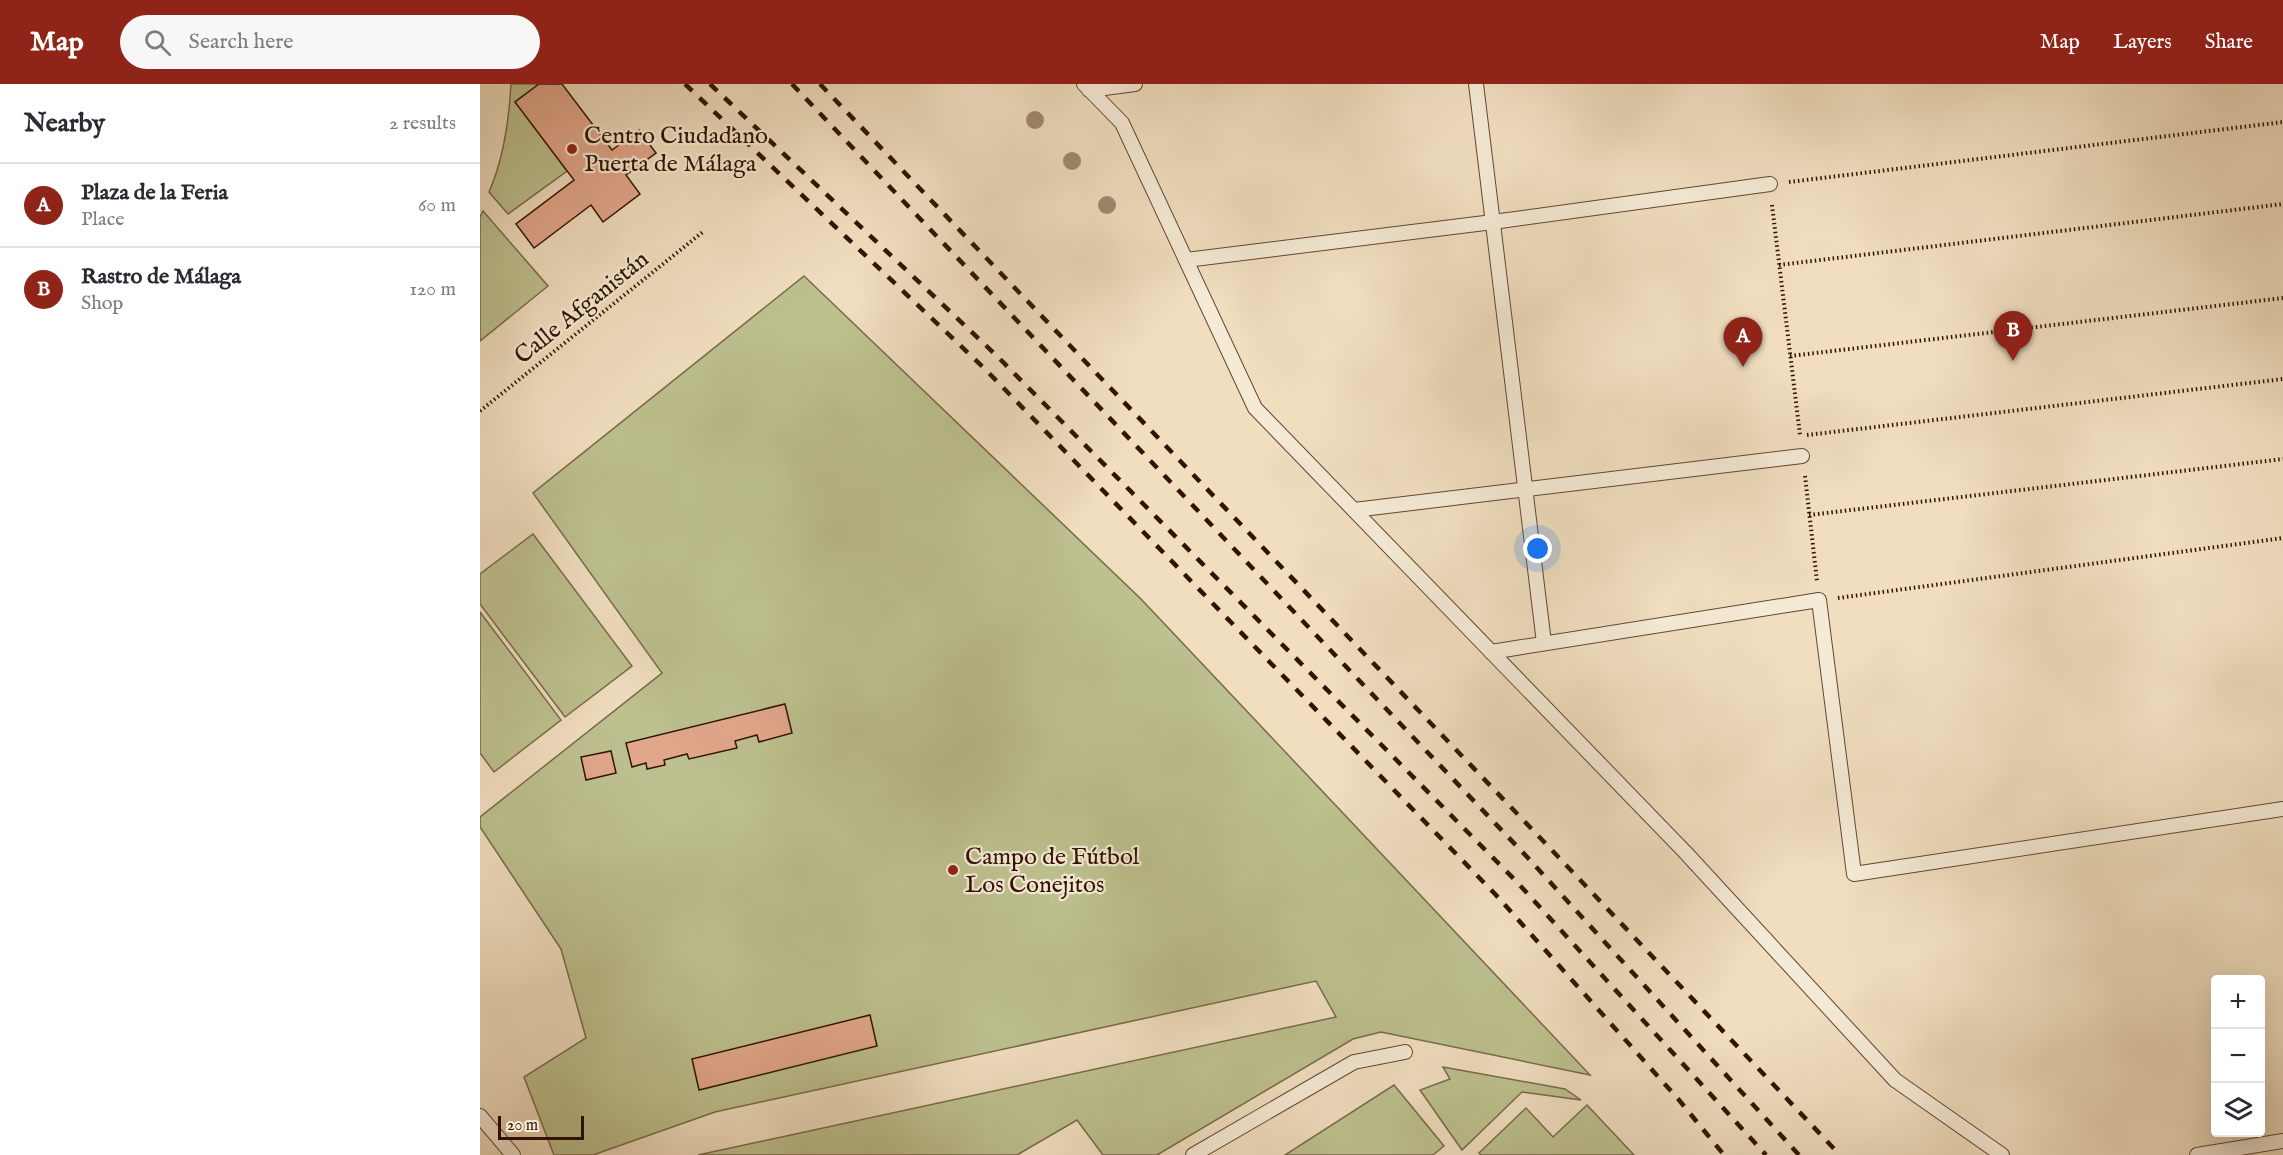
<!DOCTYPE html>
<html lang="en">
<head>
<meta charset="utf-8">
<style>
  body { margin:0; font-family:"IM FELL English",serif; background:#f7f7f7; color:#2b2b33 }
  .controls { position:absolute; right:18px; bottom:18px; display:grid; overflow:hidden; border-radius:6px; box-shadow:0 6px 24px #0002 }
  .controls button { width:54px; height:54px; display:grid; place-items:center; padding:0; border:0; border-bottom:2px solid #e1e1e2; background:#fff; color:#2b2b33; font:30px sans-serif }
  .scale { position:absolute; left:18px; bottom:15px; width:86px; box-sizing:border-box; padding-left:6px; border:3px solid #321303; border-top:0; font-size:16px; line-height:21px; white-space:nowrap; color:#321303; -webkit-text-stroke:4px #f5ead5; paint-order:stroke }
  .you { position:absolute; left:1058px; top:465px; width:21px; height:21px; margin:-15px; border:4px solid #fff; border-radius:50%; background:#1a73e8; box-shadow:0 0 0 9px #1a73e833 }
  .badge { display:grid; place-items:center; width:39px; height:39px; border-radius:50%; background:#8f2418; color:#fff; font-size:20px; font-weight:700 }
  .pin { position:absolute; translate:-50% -50px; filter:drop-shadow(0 2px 3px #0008) }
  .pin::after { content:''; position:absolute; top:32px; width:21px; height:18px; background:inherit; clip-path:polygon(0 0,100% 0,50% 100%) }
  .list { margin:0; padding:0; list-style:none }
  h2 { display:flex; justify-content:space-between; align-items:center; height:78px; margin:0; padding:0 24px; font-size:26px }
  h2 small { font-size:20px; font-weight:400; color:#7c7c81 }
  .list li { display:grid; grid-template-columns:39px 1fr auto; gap:18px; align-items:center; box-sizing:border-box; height:84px; padding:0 24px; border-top:2px solid #e1e1e2 }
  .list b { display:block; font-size:22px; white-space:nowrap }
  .list p { margin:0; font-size:20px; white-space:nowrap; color:#7c7c81 }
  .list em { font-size:20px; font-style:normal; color:#7c7c81 }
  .icon { flex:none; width:33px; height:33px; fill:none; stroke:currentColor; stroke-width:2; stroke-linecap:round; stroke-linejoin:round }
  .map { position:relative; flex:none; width:1803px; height:1071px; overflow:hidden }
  header { display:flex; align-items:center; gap:36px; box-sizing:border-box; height:84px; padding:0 30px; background:#8f2418; color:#fff }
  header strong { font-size:28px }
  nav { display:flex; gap:33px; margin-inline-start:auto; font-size:21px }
  .search { width:420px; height:54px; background:#f7f7f7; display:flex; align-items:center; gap:15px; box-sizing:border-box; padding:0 21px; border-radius:33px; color:#7c7c81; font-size:22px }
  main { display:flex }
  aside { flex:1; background:#fff }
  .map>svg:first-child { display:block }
  .green { fill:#bdc08f; stroke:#786a49; stroke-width:1.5 }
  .building { fill:#e1a78b; stroke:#321303; stroke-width:1.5 }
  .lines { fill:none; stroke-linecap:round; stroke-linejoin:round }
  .lane-casing { stroke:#624632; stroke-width:16 }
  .path { stroke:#321303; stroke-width:4; stroke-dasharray:1.5 3; stroke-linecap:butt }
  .lane { stroke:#f5ead5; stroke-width:14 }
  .rail { stroke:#321303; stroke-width:4.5; stroke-dasharray:10 10; stroke-linecap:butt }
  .tree { fill:#9f8b6f }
  .poi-dot { fill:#8f2418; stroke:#f5ead5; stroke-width:2 }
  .labels { text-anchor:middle; stroke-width:4.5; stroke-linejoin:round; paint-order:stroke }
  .poi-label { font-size:24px; fill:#321303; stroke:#f5ead5; text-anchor:start }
  .street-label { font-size:24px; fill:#321303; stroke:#f5ead5 }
</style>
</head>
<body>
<header>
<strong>Map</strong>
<div class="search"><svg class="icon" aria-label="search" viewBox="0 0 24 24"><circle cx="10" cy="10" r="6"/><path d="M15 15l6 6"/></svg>Search here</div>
<nav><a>Map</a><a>Layers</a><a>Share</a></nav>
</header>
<main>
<aside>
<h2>Nearby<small>2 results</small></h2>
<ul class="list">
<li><span class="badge">A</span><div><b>Plaza de la Feria</b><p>Place</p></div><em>60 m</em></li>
<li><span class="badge">B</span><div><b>Rastro de Málaga</b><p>Shop</p></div><em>120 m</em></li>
</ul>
</aside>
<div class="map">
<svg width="1803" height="1071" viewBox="0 0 1803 1071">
  <rect width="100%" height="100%" fill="#f0debf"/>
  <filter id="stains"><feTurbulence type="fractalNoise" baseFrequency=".00333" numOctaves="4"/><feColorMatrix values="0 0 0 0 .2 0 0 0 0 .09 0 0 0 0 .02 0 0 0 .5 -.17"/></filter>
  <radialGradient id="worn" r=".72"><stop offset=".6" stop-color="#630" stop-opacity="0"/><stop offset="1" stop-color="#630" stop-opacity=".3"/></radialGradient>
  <g class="green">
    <path d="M31,0H59L35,18L87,87L28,130L9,108C24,74 29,37 31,0Z"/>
    <polygon points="3,127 68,202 0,257 0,133"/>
    <polygon points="324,192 661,515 1110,991 901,948 873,955 677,1071 623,1071 597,1036 537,1071 218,1071 856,933 836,897 235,1028 113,1071 74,1071 44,993 106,954 81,865 0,743 0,733 182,589 53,409"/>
    <polygon points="53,450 152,582 85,633 0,520 0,490"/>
    <polygon points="0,528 81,636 14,688 0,669"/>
    <polygon points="963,983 1085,1005 1101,1016 1042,1008 982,1066 940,1006 970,995"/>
    <polygon points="914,1001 964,1062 953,1071 805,1071"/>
    <polygon points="1107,1021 1154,1071 1001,1071 999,1069 1046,1024 1073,1053"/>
  </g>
  <g class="building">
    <polygon points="59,0 82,0 132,66 159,46 176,69 146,91 160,110 123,138 111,121 54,164 36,140 94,96 35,18"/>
    <polygon points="305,620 312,649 279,658 277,651 255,657 257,664 209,675 207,670 184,676 185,681 167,685 166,679 152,683 146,659"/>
    <polygon points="131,667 136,689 106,696 101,673"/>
    <polygon points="390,931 397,962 219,1006 212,975"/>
  </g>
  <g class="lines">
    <g class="lane-casing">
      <g id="lane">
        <polyline points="604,0 642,39 775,324 1205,768 1415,996 1522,1071"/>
        <polyline points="996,0 1064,559"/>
        <polyline points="609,6 655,0"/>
        <polyline points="706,176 1013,138 1290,100"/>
        <polyline points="874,426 1322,372"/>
        <polyline points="1011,568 1339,516 1374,790 1803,725"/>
        <polyline points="0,1032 33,1071"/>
        <polyline points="713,1071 874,978 925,968"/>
        <polyline points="1717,1071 1803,1057"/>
      </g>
    </g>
    <g class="path">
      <polyline points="1309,98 1803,38"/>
      <polyline points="1292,121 1320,351"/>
      <polyline points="1299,181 1803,120"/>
      <polyline points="1310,272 1803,214"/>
      <polyline points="0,327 224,147"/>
      <polyline points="1327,351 1803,295"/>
      <polyline points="1325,392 1337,497"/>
      <polyline points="1329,431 1803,375"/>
      <polyline points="1358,514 1803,454"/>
    </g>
    <use href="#lane" class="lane"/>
    <g class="rail">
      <polyline points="205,0 505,285 1016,811 1199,1016 1244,1071"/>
      <polyline points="230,0 517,272 1036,797 1286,1071"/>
      <polyline points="312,0 1049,775 1319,1071"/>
      <polyline points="340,0 1068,762 1360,1071"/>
    </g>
  </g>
  <g class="tree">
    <circle cx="555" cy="36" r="9"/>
    <circle cx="592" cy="77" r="9"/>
    <circle cx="627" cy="121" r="9"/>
  </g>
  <g class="poi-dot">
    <circle cx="92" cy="65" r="6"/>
    <circle cx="473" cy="786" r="6"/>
  </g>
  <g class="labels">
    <g class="poi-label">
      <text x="104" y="59">Centro Ciudadano<tspan x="104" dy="28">Puerta de Málaga</tspan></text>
      <text x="485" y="780">Campo de Fútbol<tspan x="485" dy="28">Los Conejitos</tspan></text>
    </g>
    <g class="street-label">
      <text transform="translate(101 223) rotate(-39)" y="8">Calle Afganistán</text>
    </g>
  </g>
  <rect width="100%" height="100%" filter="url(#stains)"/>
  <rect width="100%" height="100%" fill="url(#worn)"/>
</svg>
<div class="controls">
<button>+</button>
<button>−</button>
<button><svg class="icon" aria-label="layers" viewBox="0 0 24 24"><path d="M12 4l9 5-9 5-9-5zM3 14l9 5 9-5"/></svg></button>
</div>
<div class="scale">20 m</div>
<div class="you"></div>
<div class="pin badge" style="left:1263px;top:283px">A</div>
<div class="pin badge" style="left:1533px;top:277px">B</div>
</div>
</main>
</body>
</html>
